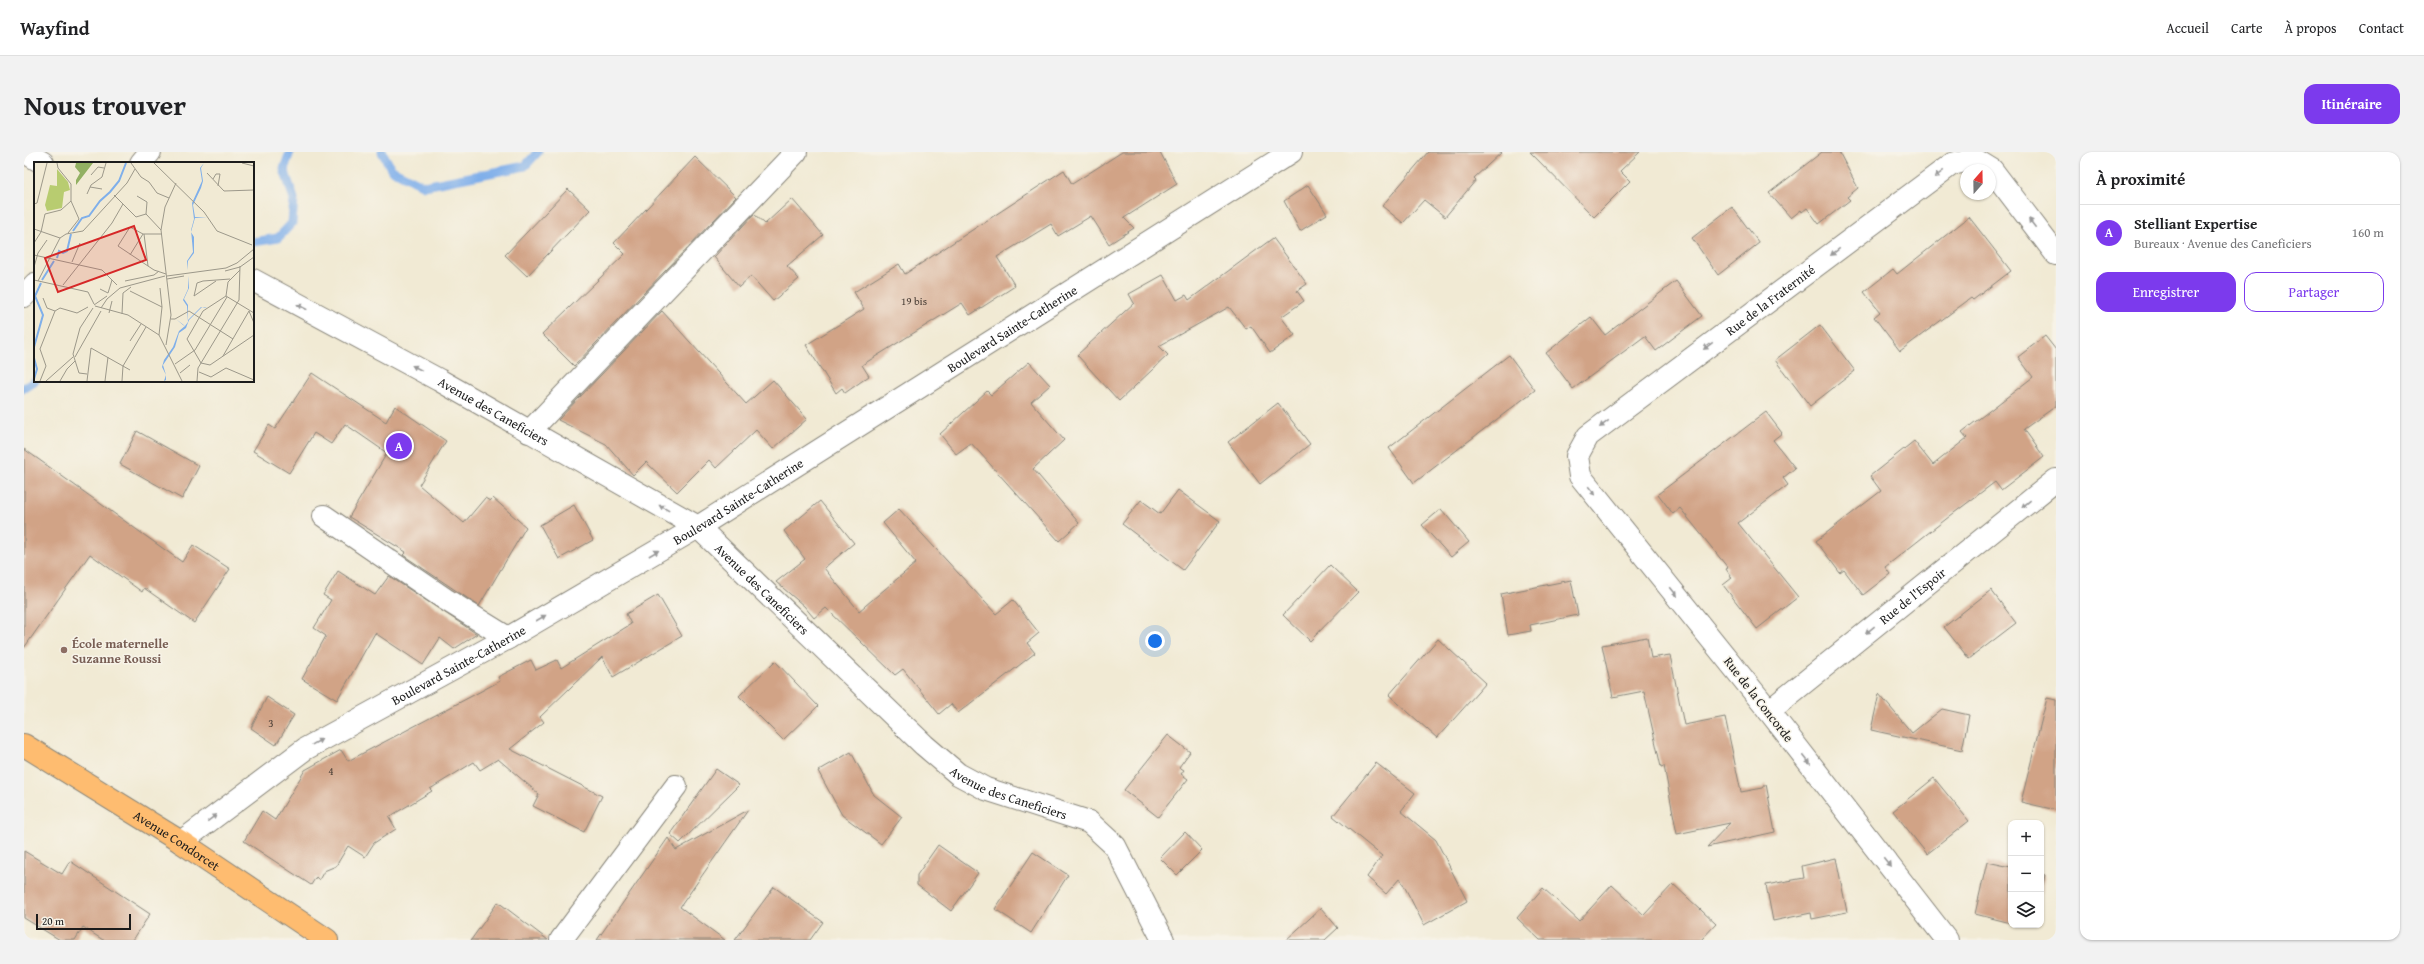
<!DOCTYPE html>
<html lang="fr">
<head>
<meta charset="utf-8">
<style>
  body { margin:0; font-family:"Gentium Book Plus",serif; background:#f2f2f2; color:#202124 }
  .controls { position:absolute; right:12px; bottom:12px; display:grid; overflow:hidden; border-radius:8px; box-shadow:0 1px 3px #0004 }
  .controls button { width:36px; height:36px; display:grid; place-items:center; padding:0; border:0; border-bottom:1px solid #e0e0e0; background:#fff; color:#202124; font:20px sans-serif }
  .compass { position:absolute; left:1936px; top:12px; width:36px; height:36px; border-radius:50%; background:#fff; box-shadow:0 1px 3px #0004; rotate:20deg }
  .scale { position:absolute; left:12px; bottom:10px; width:95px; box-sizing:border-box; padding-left:4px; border:2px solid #1c1c1c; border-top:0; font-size:11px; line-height:14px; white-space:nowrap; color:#1c1c1c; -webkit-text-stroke:3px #f7f3e8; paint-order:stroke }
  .you { position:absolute; left:1131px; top:489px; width:14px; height:14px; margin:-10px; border:3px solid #fff; border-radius:50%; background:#1a73e8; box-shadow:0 0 0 6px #1a73e833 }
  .badge { display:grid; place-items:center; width:26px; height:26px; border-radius:50%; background:#7c3aed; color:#fff; font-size:13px; font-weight:700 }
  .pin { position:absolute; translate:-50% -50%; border:2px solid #fff; box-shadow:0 1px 4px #0006 }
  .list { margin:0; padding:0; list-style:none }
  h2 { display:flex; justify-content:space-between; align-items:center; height:52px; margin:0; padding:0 16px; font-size:17px }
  h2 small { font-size:13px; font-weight:400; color:#757577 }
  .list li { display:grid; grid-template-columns:26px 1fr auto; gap:12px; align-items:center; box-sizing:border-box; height:56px; padding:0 16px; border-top:1px solid #e0e0e0 }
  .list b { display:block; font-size:15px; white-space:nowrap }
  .list p { margin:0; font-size:13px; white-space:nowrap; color:#757577 }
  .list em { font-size:13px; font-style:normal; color:#757577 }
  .actions { display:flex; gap:8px; padding:12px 16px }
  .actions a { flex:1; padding:9px 0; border:1px solid #7c3aed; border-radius:12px; text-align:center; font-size:14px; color:#7c3aed }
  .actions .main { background:#7c3aed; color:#fff }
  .icon { flex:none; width:22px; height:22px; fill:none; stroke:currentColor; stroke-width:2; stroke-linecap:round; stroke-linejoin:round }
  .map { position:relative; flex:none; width:2032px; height:788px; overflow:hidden; border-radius:12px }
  header { display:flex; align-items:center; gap:24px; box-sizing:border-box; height:56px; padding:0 20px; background:#fff; border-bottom:1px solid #e0e0e0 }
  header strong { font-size:19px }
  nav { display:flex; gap:22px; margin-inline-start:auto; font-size:14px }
  .intro { display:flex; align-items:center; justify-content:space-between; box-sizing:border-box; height:96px; padding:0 24px }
  h1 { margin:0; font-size:28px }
  .button { padding:10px 18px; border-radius:12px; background:#7c3aed; color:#fff; font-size:14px; font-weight:700 }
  main { display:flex; gap:24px; padding:0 24px }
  aside { flex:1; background:#fff; border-radius:12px; box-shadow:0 1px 3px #0004 }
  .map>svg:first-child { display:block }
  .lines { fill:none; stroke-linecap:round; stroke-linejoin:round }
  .stream { stroke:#7fafea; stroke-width:9 }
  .building { fill:#d1a386 }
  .minor-casing { stroke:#868378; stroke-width:24 }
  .major-casing { stroke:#868378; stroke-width:24 }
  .minor { stroke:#fff; stroke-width:22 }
  .major { stroke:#febc70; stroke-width:22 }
  .oneway { fill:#999 }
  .education-dot { fill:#8d6e63; stroke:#f7f3e8; stroke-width:1.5 }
  .labels { text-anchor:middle; stroke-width:3; stroke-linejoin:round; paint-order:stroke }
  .number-label { font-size:11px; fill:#493e36 }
  .street-label { font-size:13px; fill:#1c1c1c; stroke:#f7f3e8 }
  .education-label { font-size:13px; font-weight:bold; fill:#785e54; stroke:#f7f3e8; text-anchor:start }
  .inset-river { fill:none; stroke:#7fafea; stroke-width:2 }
  .inset-road { fill:none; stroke:#9c988a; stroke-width:1 }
  .view { fill:#d62828; fill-opacity:0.15; stroke:#d62828; stroke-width:2 }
  .inset-edge { fill:none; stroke:#1c1c1c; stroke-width:2 }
</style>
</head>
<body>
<header>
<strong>Wayfind</strong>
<nav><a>Accueil</a><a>Carte</a><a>À propos</a><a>Contact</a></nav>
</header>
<div class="intro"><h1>Nous trouver</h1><a class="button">Itinéraire</a></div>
<main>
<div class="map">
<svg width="2032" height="788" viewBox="0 0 2032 788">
  <rect width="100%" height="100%" fill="#f7f3e8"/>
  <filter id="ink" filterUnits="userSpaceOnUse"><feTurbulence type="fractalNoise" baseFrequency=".025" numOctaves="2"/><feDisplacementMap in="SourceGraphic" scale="8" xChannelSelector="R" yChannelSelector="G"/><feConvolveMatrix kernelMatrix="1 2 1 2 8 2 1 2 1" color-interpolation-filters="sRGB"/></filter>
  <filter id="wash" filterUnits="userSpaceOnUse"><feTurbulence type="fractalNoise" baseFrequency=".012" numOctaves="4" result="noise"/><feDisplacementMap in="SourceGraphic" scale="16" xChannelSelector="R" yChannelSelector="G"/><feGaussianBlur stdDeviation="0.9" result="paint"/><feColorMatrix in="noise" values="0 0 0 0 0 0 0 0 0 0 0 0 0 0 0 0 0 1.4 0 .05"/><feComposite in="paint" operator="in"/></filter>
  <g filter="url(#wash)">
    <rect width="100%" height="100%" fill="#f1ead4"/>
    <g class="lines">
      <g class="stream">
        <polyline points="358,0 368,18 400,34 501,14 514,0"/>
        <polyline points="229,90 254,86 268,71 270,47 260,17 266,0"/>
        <polyline points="0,236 11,229"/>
      </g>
    </g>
    <g id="blocks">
      <g class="building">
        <polygon points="1098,0 1136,0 1153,32 1100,66 1110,76 1085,92 1067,64 1034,84 1027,72 973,105 991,134 946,163 938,151 838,213 845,224 821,241 818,236 812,241 782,193 840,157 830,140 875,112 881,122 1040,18 1048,32"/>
        <polygon points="1404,0 1478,0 1450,26 1452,28 1421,65 1400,48 1379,71 1358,54"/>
        <polygon points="1506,0 1616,0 1596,19 1606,29 1570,65"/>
        <polygon points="1798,0 1815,0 1834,36 1823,45 1826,48 1795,72 1783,56 1778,60 1777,58 1767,66 1745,41"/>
        <polygon points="671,5 712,45 550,214 518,182 601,102 590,91"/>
        <polygon points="1284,33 1303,62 1276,79 1260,49"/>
        <polygon points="544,37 566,58 503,124 481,103"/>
        <polygon points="768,47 799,83 763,114 775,127 749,149 727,124 715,135 690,105 730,62 741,72"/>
        <polygon points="1708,55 1735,91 1694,123 1668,86"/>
        <polygon points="1945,65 1987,119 1949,148 1947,146 1876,199 1850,165 1856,160 1840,140 1869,117 1873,122"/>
        <polygon points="1249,86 1283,132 1273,139 1280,149 1257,165 1271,183 1246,201 1227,174 1222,177 1205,155 1135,194 1144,203 1095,249 1053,203 1110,151 1105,142 1139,123 1153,148 1162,143 1165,148"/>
        <polygon points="1652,129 1678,164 1632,199 1621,184 1549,237 1522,201 1567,165 1581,183"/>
        <polygon points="638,159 722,252 749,228 783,267 749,297 732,278 692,316 685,308 653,340 622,310 609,323 582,292 534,268"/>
        <polygon points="1796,173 1831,219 1786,254 1751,208"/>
        <polygon points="2021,184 2032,198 2032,254 2000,277 2020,305 1977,338 1971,330 1926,364 1861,415 1866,422 1839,443 1820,418 1816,421 1792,389 1857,339 1846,324 1890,289 1909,313 1943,286 1938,280 2009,225 1994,205"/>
        <polygon points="1485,203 1511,238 1390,331 1365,296"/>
        <polygon points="1005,210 1026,233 1007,250 1040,288 1009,317 1055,371 1035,389 947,291 932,302 916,282 963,239 967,243"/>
        <polygon points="288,221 362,270 371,254 422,289 395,333 440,371 461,346 466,349 469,346 502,375 455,454 379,403 382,400 325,365 363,301 321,272 307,292 290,281 265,321 229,299 245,273 251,277"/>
        <polygon points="1254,251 1286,292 1236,332 1204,290"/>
        <polygon points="1742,260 1758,281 1749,288 1771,316 1759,326 1764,333 1714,371 1774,445 1733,477 1699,433 1708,426 1702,417 1704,416 1656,356 1649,362 1634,342"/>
        <polygon points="113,279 175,314 158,347 96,312"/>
        <polygon points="0,297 158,410 169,393 206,417 170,471 120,436 118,440 66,402 0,496"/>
        <polygon points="1154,338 1196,369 1159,418 1098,372 1117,348 1136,362"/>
        <polygon points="796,349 830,391 800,416 835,459 892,411 859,371 875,357 972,462 989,448 1015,481 1003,491 1011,501 934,561 927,552 915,562 879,517 871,523 802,456 790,466 780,454 752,430 781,407 760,379"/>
        <polygon points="550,353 569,388 535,407 516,373"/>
        <polygon points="1417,357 1445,390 1427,405 1398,373"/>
        <polygon points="1306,413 1334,440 1286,489 1259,463"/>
        <polygon points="314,419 351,443 365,424 453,482 430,497 416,486 399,513 351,481 313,548 278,527 302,484 290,476 307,448 299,443"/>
        <polygon points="1547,428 1554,463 1506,473 1507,479 1484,483 1477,442"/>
        <polygon points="1967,438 1992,471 1945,507 1920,475"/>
        <polygon points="634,443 658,484 589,525 578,505 516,565 520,570 486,597 578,644 560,680 509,654 515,642 474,607 456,618 450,610 406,637 408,639 365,665 372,677 350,691 341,705 324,694 312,714 300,719 295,728 292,725 287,733 220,689 238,659 251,668 281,618 317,598 324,609 446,545 476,529 474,525 507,508 512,518 533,508 537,516 607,472 602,462"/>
        <polygon points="1623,485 1627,506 1646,503 1660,573 1701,565 1717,640 1739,636 1742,632 1751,680 1683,695 1706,671 1653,682 1640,614 1637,615 1620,539 1589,545 1578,493"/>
        <polygon points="1414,487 1462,531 1413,586 1365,543"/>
        <polygon points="751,509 794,554 759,588 715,544"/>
        <polygon points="1855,542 1888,581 1918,557 1945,563 1938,598 1847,578"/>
        <polygon points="243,545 270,563 252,593 227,576"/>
        <polygon points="2023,546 2032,548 2032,658 1997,650"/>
        <polygon points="1144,583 1166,600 1155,615 1160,618 1157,622 1164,627 1134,665 1100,638"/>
        <polygon points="827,600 850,643 878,665 857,692 818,663 794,619"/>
        <polygon points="1352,611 1391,641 1377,659 1412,688 1443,749 1400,773 1376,726 1362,742 1343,725 1358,704 1309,664"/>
        <polygon points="692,617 715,633 656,691 646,682"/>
        <polygon points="1910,626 1945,669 1903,702 1869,659"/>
        <polygon points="724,658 656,755 701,788 573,788 644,686 652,698"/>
        <polygon points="1161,680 1178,698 1153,723 1136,706"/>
        <polygon points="914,693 954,721 927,759 893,733 893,723"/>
        <polygon points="0,699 38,722 46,709 126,762 109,788 79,788 59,775 51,788 36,788 0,766"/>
        <polygon points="1009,700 1044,723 1007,781 971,757"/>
        <polygon points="1812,706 1823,760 1788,767 1787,761 1749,769 1742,733 1780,726 1778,714"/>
        <polygon points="1963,710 1987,715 1987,771 1951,762"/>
        <polygon points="2017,722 2021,723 2017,741"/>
        <polygon points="1649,732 1692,772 1677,788 1516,788 1493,766 1519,736 1555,769 1588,733 1620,763"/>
        <polygon points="750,735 799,770 786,788 711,788"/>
        <polygon points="474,750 524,788 447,788"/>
        <polygon points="1297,756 1314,776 1301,788 1262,788"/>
      </g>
    </g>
  </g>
  <g filter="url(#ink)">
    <use href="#blocks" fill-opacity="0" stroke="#868378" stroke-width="1"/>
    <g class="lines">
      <g class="minor-casing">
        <g id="minor">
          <polyline points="1,0 19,11"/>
          <polyline points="117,11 126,0"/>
          <path id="s1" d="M229,128L415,228L674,375L900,593L934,622L962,637L1065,670L1091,694L1139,788"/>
          <polyline points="0,144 11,132"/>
          <polyline points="505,280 772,0"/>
          <polyline points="300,364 421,447 484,486"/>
          <path id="s2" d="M1745,559L2032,328"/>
          <path id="s3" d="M157,690L281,597L484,486L674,375L1267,0"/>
          <polyline points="537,788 652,634"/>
          <path id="s4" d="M1923,788L1745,559L1556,324L1553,304L1564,284L1928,12L1950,7L1968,18L2032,102"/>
        </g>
      </g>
      <g class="major-casing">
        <g id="major">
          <path id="s5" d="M0,593L157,690L303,788"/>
        </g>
      </g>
      <use href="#minor" class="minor"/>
      <use href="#major" class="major"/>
    </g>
    <defs><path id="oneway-solid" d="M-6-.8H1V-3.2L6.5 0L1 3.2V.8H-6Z"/></defs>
    <g class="oneway">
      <use href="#oneway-solid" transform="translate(1915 22) rotate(143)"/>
      <use href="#oneway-solid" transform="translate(2008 71) rotate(-127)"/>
      <use href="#oneway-solid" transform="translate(1811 100) rotate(143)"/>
      <use href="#oneway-solid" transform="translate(278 155) rotate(-152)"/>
      <use href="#oneway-solid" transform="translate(1684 194) rotate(143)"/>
      <use href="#oneway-solid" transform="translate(393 216) rotate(-152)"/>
      <use href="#oneway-solid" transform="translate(1580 272) rotate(143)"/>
      <use href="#oneway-solid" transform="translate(1568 339) rotate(51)"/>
      <use href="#oneway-solid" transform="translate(2002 352) rotate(141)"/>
      <use href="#oneway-solid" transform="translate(640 356) rotate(-151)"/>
      <use href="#oneway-solid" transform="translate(630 401) rotate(-30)"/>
      <use href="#oneway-solid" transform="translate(1650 440) rotate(51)"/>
      <use href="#oneway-solid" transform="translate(517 466) rotate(-30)"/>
      <use href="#oneway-solid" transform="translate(1846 478) rotate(141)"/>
      <use href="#oneway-solid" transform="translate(293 590) rotate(-29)"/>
      <use href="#oneway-solid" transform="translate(1783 608) rotate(52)"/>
      <use href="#oneway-solid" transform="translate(188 666) rotate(-37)"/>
      <use href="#oneway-solid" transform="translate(1863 710) rotate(52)"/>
    </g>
  </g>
  <circle class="education-dot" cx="40" cy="498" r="4"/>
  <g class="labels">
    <g class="number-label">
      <text x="890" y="153">19 bis</text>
      <text x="247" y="575">3</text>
      <text x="307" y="623">4</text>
    </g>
    <g class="street-label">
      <text dy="5" stroke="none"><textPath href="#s4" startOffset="862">Rue de la Fraternité</textPath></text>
      <text dy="5" stroke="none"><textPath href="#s3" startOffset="978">Boulevard Sainte-Catherine</textPath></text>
      <text dy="5" stroke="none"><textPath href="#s1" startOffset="274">Avenue des Caneficiers</textPath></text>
      <text dy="5" stroke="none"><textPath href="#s3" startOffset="654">Boulevard Sainte-Catherine</textPath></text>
      <text dy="5" stroke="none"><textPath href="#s1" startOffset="598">Avenue des Caneficiers</textPath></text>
      <text dy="5" stroke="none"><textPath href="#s2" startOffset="184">Rue de l'Espoir</textPath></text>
      <text dy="5" stroke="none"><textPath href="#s3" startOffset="330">Boulevard Sainte-Catherine</textPath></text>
      <text transform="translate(1735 547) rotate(52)" y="5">Rue de la Concorde</text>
      <text dy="5" stroke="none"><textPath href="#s1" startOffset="922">Avenue des Caneficiers</textPath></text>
      <text dy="5" stroke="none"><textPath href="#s5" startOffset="180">Avenue Condorcet</textPath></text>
    </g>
    <g class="education-label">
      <text x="48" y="496">École maternelle<tspan x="48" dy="15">Suzanne Roussi</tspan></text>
    </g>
  </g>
  <g transform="translate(10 10)">
    <rect width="220" height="220" fill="#f1ead4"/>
    <path d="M23,7L34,20L36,28L30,30L28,46L13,49L11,43L16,23L23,24Z" fill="#b8cc70"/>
    <path d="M42,1H59L42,23V18L46,11L41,5Z" fill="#92b062"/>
    <path d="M170,1L167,6L169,19L167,26L159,43L161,55L173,56H161L157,70L160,75V91L154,99L153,108V99L159,90L157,68L160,57L158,41L168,19L166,6ZM154,114L155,126L150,137L154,143V158L167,145H171L173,146L168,145L155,158L152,166L145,171L141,185L129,203L132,213V218L130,219L132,213L128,205L130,198L139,185L145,169L151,164L149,163L142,157L151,164L154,160L153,144L149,138L154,127Z" fill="#7fafea"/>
    <path class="inset-river" d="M39,69L48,56L55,54L66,39L76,30L85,19L92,1M23,96L25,89L29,91L33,89L37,72M8,118L20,99M0,185L9,153L1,134L7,121M0,196L3,207L0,217"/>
    <path class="inset-road" d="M97,1L107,15L115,20L123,31L135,36M120,1L170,50L183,69L218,83M208,1L220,4M173,11L190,29L220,28M57,13L64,5L70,6M179,17L182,12H186L184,24M56,25L68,27M53,32L57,23L68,15L72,1M80,33L102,55L112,52M103,34L113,40L112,52M0,42L3,41L13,1M112,52L127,68M0,67L26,76M34,71L45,57L37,39M110,72L114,104M128,72H109L96,65L84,84L120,108L132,112M26,76L32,72L49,69L93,21L101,7M0,81L7,70L11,52L27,48L37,39V22L24,6L23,1M0,93L68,108L83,123M96,93L109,72M38,100L46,81M0,105L4,91L13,78M206,108L194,120L192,134L169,149L153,177L167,201L176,203L220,173M191,109L206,105L220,95M133,114L192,106L203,101L220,87M133,117L150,114M0,118L54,130L60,142M4,119L26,76M91,119L120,113L125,109M182,119L160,134L163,121L169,119L196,117M29,123L78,61L89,42M126,126L128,145M66,127L74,131L78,118M96,129L128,145L125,173M192,134L220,151M9,136L13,146L21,149M60,143L73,134M61,144L94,153L125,173L148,219M67,146L73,137L86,126L131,114M215,149L220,161M75,151L78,139M88,152L89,131L97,125M137,157H141L155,149L199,177M96,179L107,162M132,183L137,153L127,68L131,45L142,21M189,194L215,149M41,195L67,149M141,202L161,188L193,135M165,210L177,215L192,206L220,218M146,211L156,203M53,212L45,211L39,192L46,166L59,146M6,219L12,204L6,187L21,149L26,146L43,151L54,145M12,219L39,195M26,219L33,207L41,199M53,219L57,186L96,208M71,219L74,195M88,219L89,204L112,165M163,219L164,206L205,138L206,104"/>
    <path class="view" d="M100,64L112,98L24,130L11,96Z"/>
    <rect width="220" height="220" class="inset-edge"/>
  </g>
</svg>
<div class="controls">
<button>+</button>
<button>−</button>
<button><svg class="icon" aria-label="layers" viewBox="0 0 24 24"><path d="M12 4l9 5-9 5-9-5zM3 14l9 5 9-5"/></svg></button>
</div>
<svg class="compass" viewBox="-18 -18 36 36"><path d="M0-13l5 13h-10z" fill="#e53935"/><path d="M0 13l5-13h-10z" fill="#757577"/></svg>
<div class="scale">20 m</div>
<div class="you"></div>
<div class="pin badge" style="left:375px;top:294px">A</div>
</div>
<aside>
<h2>À proximité<small></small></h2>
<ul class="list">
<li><span class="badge">A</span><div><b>Stelliant Expertise</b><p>Bureaux · Avenue des Caneficiers</p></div><em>160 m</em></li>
</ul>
<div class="actions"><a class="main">Enregistrer</a><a>Partager</a></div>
</aside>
</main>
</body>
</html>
